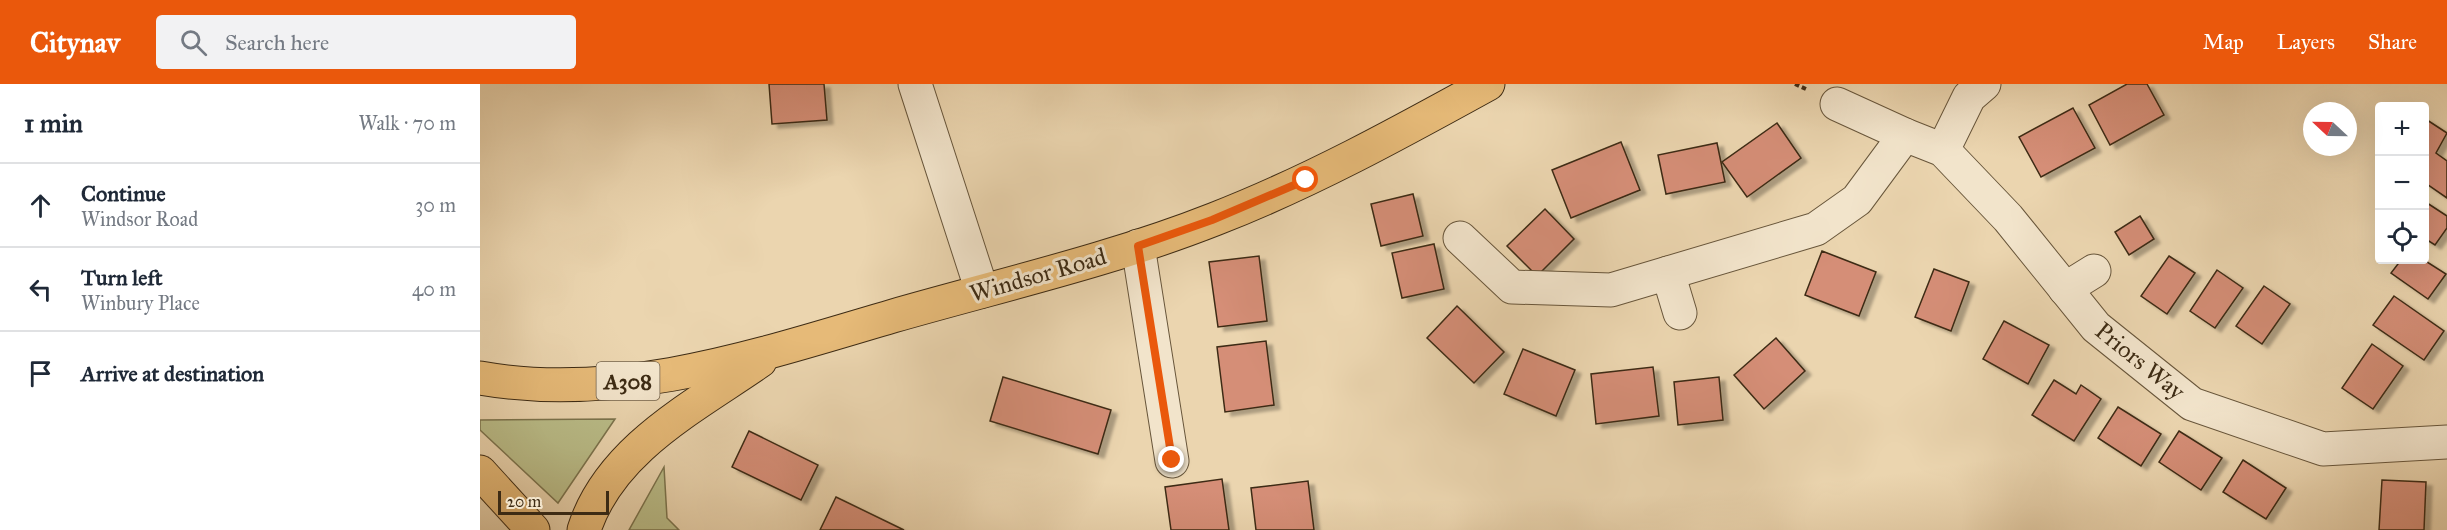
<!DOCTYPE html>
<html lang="en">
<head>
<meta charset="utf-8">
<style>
  body { margin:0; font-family:"IM FELL Great Primer",serif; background:#f2f2f3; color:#1f2937 }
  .controls { position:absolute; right:18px; top:18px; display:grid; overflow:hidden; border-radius:6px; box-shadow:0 6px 24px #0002 }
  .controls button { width:54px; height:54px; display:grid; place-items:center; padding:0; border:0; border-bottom:2px solid #e0e1e3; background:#fff; color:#1f2937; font:30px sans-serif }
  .compass { position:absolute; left:1823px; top:18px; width:54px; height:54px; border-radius:50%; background:#fff; box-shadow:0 6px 24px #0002; rotate:292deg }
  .scale { position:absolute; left:18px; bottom:15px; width:111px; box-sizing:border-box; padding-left:6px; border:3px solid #3d2b14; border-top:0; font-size:16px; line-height:21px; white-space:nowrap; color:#3d2b14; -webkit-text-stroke:4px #f2e4cb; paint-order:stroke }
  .stop { position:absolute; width:18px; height:18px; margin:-14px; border:4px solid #ea580c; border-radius:50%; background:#fff }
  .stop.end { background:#ea580c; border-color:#fff; box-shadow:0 2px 6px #0008 }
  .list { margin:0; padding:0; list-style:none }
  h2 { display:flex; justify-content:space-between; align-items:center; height:78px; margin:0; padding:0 24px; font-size:26px }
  h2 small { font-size:20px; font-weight:400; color:#747a83 }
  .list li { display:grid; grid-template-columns:39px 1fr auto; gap:18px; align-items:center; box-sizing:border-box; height:84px; padding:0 24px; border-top:2px solid #e0e1e3 }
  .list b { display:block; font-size:22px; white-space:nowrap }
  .list p { margin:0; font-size:20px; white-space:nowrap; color:#747a83 }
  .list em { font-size:20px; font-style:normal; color:#747a83 }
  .icon { flex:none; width:33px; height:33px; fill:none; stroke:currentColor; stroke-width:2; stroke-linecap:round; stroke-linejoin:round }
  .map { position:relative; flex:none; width:1967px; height:446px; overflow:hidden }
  header { display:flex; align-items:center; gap:36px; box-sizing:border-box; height:84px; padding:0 30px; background:#ea580c; color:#fff }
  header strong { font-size:28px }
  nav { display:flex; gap:33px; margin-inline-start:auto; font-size:21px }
  .search { width:420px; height:54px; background:#f2f2f3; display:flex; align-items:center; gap:15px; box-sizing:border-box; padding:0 21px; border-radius:6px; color:#747a83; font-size:22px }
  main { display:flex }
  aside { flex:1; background:#fff }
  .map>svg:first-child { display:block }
  .green { fill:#babd89; stroke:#7c744e; stroke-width:1.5 }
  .building { fill:#d58e77; stroke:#3d2b14; stroke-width:1.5; filter:url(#shadow) }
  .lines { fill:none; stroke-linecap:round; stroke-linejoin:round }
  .minor-casing { stroke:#68563b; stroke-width:35 }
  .major-casing { stroke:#3d2b14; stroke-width:35 }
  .path { stroke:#3d2b14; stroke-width:4; stroke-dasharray:4.5 3; stroke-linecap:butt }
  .minor { stroke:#f2e4cb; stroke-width:33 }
  .major { stroke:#e6ba78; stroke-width:33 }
  .route { stroke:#ea580c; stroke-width:8 }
  .labels { text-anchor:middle; stroke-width:6; stroke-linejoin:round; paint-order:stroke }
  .shield { fill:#f2e4cb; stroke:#73624b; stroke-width:1.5 }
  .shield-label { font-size:22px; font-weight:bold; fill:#3d2b14 }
  .street-label { font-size:24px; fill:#3d2b14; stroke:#f2e4cb }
</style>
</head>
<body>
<header>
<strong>Citynav</strong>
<div class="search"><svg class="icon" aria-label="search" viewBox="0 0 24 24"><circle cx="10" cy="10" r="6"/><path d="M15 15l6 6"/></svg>Search here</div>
<nav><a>Map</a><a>Layers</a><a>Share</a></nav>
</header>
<main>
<aside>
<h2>1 min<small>Walk · 70 m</small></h2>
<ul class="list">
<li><svg class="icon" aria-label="ahead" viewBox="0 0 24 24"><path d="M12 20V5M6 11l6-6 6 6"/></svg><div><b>Continue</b><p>Windsor Road</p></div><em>30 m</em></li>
<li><svg class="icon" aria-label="left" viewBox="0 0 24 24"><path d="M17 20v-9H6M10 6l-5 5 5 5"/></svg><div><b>Turn left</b><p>Winbury Place</p></div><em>40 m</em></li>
<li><svg class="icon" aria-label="arrive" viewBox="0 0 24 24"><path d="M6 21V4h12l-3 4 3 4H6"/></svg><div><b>Arrive at destination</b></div></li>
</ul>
</aside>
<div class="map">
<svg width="1967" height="446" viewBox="0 0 1967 446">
  <defs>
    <filter id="shadow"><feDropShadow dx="6" dy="4" stdDeviation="1.5" flood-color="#0004"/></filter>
  </defs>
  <rect width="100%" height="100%" fill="#ebd5af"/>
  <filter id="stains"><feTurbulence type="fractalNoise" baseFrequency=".00333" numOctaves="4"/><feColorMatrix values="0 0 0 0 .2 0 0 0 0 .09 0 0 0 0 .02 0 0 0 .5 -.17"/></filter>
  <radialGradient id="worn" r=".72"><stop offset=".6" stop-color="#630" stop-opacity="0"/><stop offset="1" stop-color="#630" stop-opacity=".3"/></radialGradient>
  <g class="green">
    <polygon points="135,335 78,419 0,346 0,336"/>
    <polygon points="184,383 187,434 199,446 149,446"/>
  </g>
  <g class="building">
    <polygon points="289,0 344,0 347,36 292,40"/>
    <polygon points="1647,0 1667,0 1684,31 1630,61 1609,21"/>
    <polygon points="1593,24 1615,64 1561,93 1539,53"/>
    <polygon points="1944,34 1967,49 1956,69 1967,77 1967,114 1944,98"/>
    <polygon points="1297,39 1321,74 1267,113 1242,78"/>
    <polygon points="1141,58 1160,106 1091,134 1072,86"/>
    <polygon points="1237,59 1245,98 1186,110 1178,71"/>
    <polygon points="933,110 943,152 901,162 891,120"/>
    <polygon points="1944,117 1967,132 1967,144 1955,161 1944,154"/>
    <polygon points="1065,125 1094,155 1057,192 1027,162"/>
    <polygon points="1660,132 1674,155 1649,171 1635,148"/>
    <polygon points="954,160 964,205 922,214 912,169"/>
    <polygon points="1342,167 1396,188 1379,232 1325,211"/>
    <polygon points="779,172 787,237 738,243 729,178"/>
    <polygon points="1689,172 1715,189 1687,230 1661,212"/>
    <polygon points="1921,176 1944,176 1966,190 1948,215 1911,189"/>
    <polygon points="1454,185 1489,198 1471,247 1435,233"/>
    <polygon points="1737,186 1763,204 1735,244 1710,227"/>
    <polygon points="1784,202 1810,220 1782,260 1756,242"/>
    <polygon points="1914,212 1964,247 1944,276 1893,241"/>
    <polygon points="977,222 1024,268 994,299 947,254"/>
    <polygon points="1524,237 1569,261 1548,300 1503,275"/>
    <polygon points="1296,254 1325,287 1284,325 1254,291"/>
    <polygon points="786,257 794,321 745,328 737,263"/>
    <polygon points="1892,260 1923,282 1893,325 1862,304"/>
    <polygon points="1043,265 1095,286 1076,332 1024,310"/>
    <polygon points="1173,283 1179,332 1116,340 1111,290"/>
    <polygon points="523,293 631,326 618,370 510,337"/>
    <polygon points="1239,293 1243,336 1198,341 1194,298"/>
    <polygon points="1574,296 1596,310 1601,301 1621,315 1594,357 1552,331"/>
    <polygon points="1638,323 1681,350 1661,382 1618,354"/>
    <polygon points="269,347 338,381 321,416 252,383"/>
    <polygon points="1699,347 1742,374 1721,406 1679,378"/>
    <polygon points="1763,376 1806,404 1786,435 1743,408"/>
    <polygon points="742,395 749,446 691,446 685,403"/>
    <polygon points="1902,396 1946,398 1944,446 1899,446"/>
    <polygon points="828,397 834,446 776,446 771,404"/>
    <polygon points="356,413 424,446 340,446"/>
  </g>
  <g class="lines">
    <g class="minor-casing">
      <g id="minor">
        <polyline points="435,0 502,207"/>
        <polyline points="1357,20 1425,51 1463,66 1528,134 1616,243 1712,320 1843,365 1967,358"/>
        <polyline points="1463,66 1489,13 1504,0"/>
        <polyline points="980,154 1032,203 1131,206 1336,145 1377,116 1425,51"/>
        <polyline points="658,162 692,377"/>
        <polyline points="1188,189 1200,229"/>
        <polyline points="1585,205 1614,187"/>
      </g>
    </g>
    <g class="major-casing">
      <g id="major">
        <path d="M0,294C140,319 280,271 413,232C521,201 631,176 735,135C830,98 919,49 1008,0"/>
        <polyline points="0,388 53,446"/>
        <path d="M104,446C130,365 214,323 280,277"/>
      </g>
    </g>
    <polyline class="path" points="1315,0 1326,5"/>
    <use href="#minor" class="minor"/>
    <use href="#major" class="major"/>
  </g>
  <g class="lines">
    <polyline class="route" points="692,376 658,162 732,136 826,96"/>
  </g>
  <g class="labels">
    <rect class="shield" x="116.5" y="278" width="63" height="38" rx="4.5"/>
    <g class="shield-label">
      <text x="148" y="305">A308</text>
    </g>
    <g class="street-label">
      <text transform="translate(558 191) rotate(-16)" y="8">Windsor Road</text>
      <text transform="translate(1660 277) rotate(39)" y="8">Priors Way</text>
    </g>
  </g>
  <rect width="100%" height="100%" filter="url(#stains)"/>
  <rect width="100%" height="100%" fill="url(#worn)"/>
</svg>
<div class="controls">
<button>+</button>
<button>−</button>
<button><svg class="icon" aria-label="locate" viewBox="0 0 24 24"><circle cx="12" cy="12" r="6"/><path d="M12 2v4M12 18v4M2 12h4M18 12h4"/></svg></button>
</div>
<svg class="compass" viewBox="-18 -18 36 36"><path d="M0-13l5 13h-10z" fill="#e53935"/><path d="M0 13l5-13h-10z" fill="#747a83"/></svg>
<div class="scale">20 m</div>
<div class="stop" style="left:826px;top:96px"></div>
<div class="stop end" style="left:692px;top:376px"></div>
</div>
</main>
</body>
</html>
